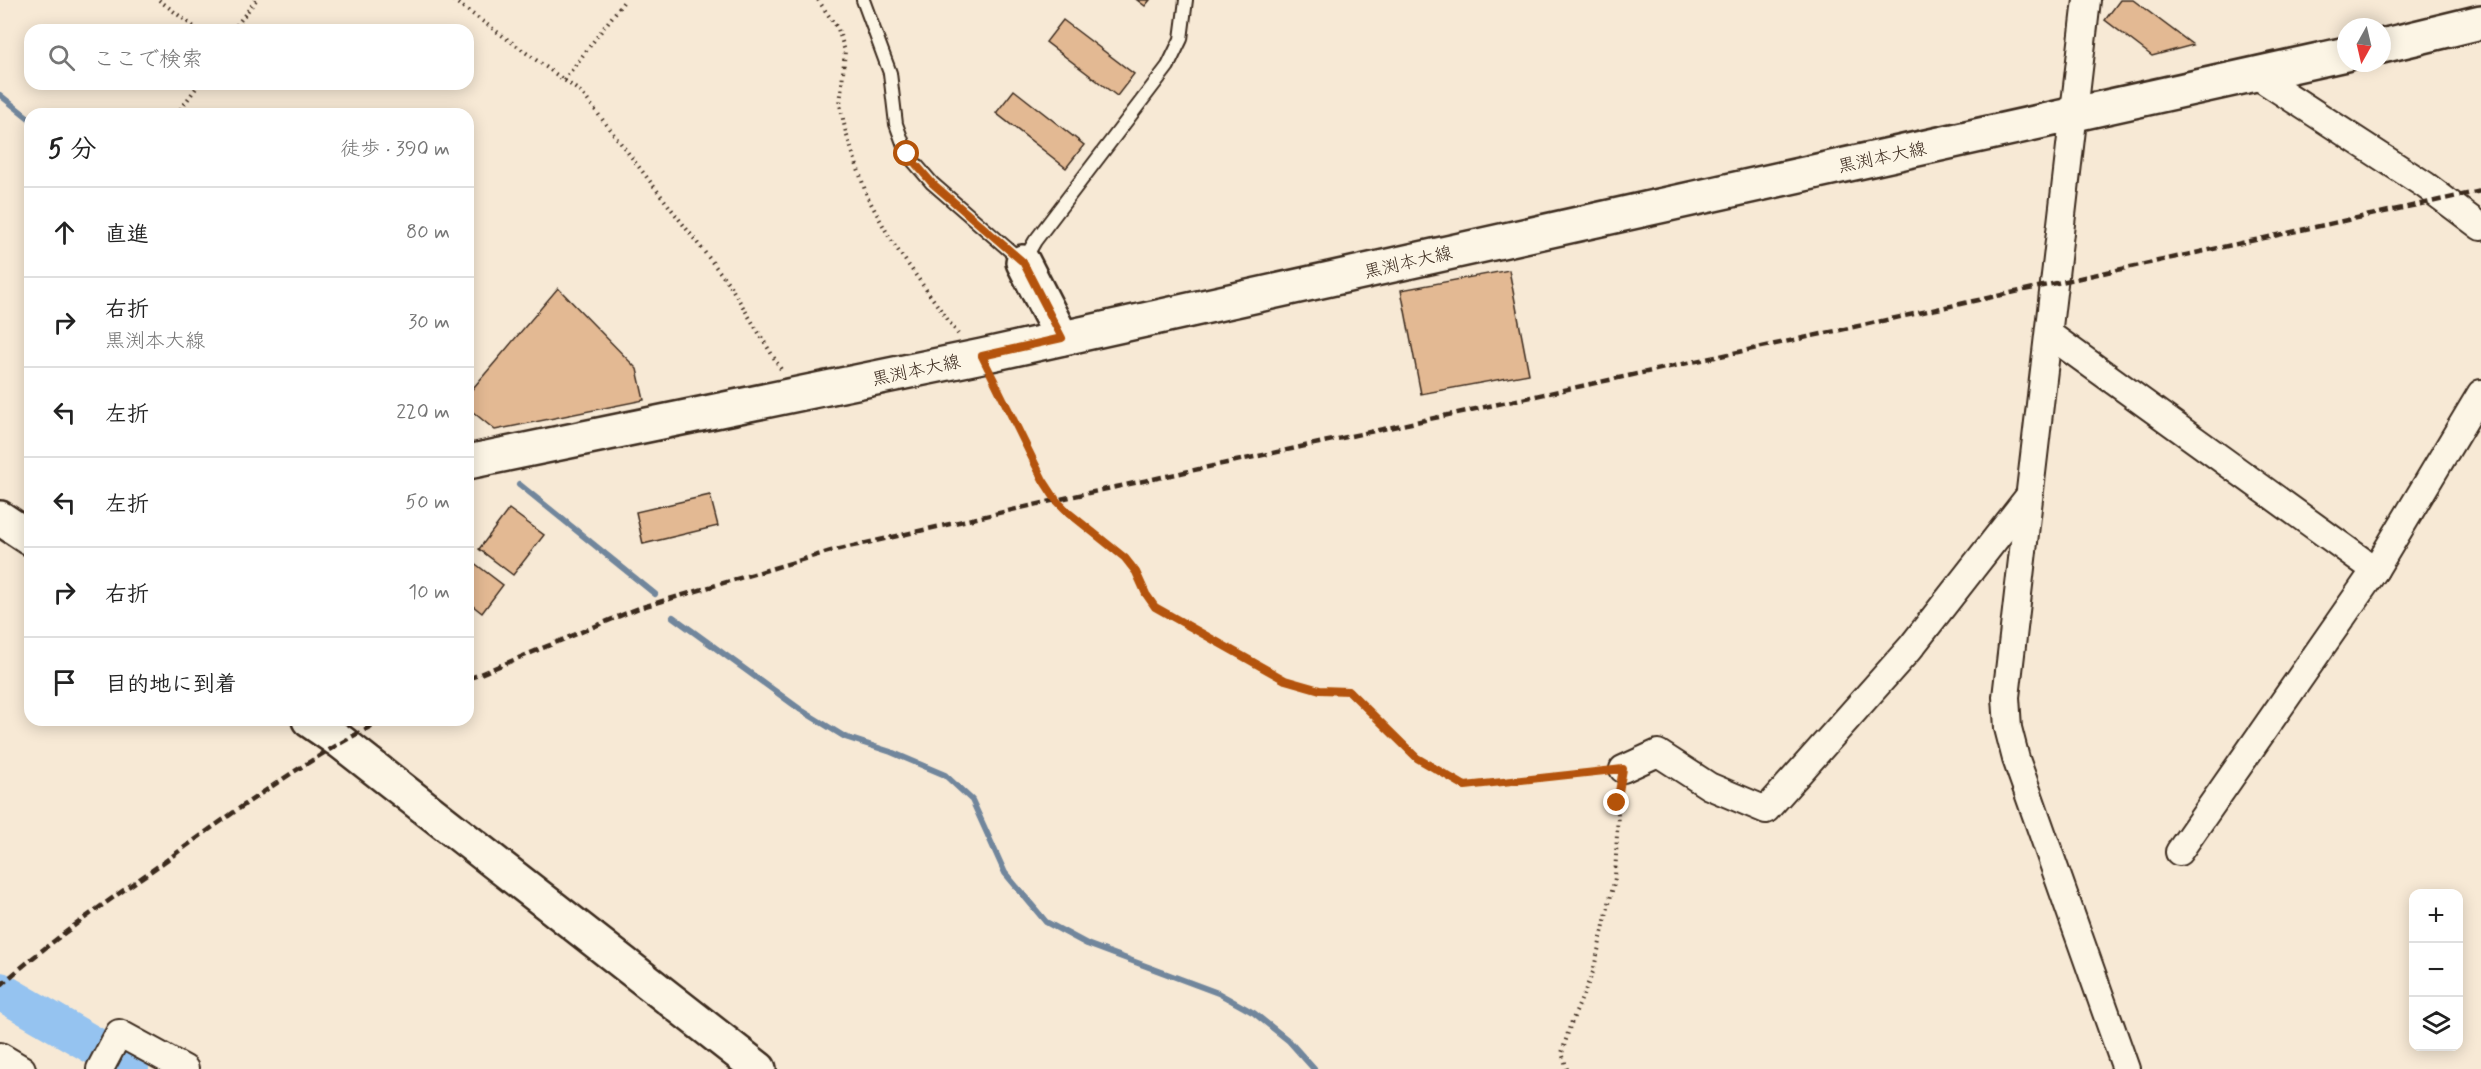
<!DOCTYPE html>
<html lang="ja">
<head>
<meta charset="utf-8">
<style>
  body { margin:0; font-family:Mynerve,"Klee One",sans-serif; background:#f6f6f6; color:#222 }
  .controls { position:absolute; right:18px; bottom:18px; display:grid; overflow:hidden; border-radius:12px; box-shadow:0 3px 15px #0003 }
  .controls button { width:54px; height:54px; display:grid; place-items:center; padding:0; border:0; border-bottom:2px solid #e0e0e0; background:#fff; color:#222; font:30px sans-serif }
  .compass { position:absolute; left:2337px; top:18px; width:54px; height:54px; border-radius:50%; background:#fff; box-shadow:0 3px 15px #0003; rotate:188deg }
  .stop { position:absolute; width:18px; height:18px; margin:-14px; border:4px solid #b45309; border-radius:50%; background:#fff }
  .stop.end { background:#b45309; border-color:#fff; box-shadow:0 2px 6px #0008 }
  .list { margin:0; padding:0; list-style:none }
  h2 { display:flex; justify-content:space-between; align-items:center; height:78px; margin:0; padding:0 24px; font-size:26px }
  h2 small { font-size:20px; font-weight:400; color:#767676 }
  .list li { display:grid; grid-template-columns:39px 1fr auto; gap:18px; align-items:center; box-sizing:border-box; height:90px; padding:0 24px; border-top:2px solid #e0e0e0 }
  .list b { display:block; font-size:22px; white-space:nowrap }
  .list p { margin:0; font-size:20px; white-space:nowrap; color:#767676 }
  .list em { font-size:20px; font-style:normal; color:#767676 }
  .icon { flex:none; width:33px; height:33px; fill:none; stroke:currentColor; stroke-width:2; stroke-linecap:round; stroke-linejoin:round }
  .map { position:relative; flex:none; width:2481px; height:1069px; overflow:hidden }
  .search { position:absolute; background:#fff; box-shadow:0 3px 15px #0003; left:24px; top:24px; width:450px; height:66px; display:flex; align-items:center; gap:15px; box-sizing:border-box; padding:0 21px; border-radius:18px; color:#767676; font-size:22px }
  .panel { position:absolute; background:#fff; box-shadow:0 3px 15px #0003; left:24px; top:108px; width:450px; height:618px; border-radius:18px }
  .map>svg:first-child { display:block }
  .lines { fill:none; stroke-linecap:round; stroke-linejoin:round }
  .stream { stroke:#71869c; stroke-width:6 }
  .river { stroke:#95c3f0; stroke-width:38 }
  .building { fill:#e3b993; stroke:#3b2a1e; stroke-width:1.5 }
  .lane-casing { stroke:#3b2a1e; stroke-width:16 }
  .street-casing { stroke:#3b2a1e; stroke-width:30 }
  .secondary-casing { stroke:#3b2a1e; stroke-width:38 }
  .path { stroke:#3b2a1e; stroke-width:4; stroke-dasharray:1.5 4.5; stroke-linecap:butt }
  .lane { stroke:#fcf5e5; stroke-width:12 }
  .street { stroke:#fcf5e5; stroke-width:26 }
  .secondary { stroke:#fcf5e5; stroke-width:33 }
  .rail { stroke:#3b2a1e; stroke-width:4.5; stroke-dasharray:9 4.5; stroke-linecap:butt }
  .route { stroke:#b45309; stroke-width:8 }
  .labels { text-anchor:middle; stroke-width:5; stroke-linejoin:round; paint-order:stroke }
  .street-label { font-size:18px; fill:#3b2a1e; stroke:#fcf5e5 }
</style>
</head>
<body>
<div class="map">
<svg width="2481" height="1069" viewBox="0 0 2481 1069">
  <rect width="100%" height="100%" fill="#f7e9d5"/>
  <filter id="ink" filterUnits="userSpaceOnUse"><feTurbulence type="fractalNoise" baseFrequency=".0167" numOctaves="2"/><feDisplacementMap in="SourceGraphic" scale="12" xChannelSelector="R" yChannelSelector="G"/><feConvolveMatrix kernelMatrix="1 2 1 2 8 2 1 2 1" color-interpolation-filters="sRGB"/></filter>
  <g filter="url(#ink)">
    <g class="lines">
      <g class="stream">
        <polyline points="0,95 30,119"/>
        <polyline points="519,484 655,594"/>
        <polyline points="673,617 801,710 845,737 891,752 945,775 972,800 1005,873 1046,922 1087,944 1218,993 1254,1013 1289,1041 1314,1069"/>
      </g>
      <polyline class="river" points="0,991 112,1056 130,1069"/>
    </g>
    <g class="building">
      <polygon points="1137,0 1150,0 1145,6"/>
      <polygon points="2120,0 2133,0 2193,45 2152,56 2105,20"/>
      <polygon points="1063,20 1134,74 1117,96 1046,42"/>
      <polygon points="1014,90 1084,145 1066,168 996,113"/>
      <polygon points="1509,270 1529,374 1421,394 1401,290"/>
      <polygon points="558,288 637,369 644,400 495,430 468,408 468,394"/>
      <polygon points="710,495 718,526 643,544 636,512"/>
      <polygon points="509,509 544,535 513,575 479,549"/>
      <polygon points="473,562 503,585 482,613 468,602 468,569"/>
    </g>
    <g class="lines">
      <g class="lane-casing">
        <polyline id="lane" points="863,0 890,73 896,124 907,154 932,183 1023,262 1035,241 1168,66 1181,39 1186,0"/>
      </g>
      <g class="street-casing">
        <g id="street">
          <polyline points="2087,0 2006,697 2008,728 2016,759 2126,1069"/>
          <polyline points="2256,75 2425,185 2481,227"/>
          <polyline points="2050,335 2375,570"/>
          <polyline points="1623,769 1658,753 1709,786 1766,810 1911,647 2029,496"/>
          <polyline points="2179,852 2375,570 2481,393"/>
          <polyline points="0,1056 22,1069"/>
          <polyline points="100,1069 119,1033 185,1069"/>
        </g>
      </g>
      <g class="secondary-casing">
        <g id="secondary">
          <polyline points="2382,46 2481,22"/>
          <polyline points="1023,262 1062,338"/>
          <polyline points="468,462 982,356 2346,54"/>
          <polyline points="0,518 30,538"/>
          <polyline points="309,720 341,742 759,1069"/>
        </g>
      </g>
      <g class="path">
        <polyline points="159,0 198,30"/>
        <polyline points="453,0 582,93 729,284 782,371"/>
        <polyline points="818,0 838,29 845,51 840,105 846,133 867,196 892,242 958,334"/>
        <polyline points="233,30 256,0"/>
        <polyline points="564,80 625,0"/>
        <polyline points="177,114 199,84"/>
        <polyline points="993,378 1043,480 1056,500 1069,513 1125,558 1136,572 1146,594 1155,607 1285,680 1320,690 1349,691 1417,758 1465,786 1601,771"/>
        <polyline points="1567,1069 1562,1053 1570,1026 1593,972 1615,878 1619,790"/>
      </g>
      <use href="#lane" class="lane"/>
      <use href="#street" class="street"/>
      <use href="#secondary" class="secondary"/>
      <g class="rail">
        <polyline points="468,679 639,608 831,551 1056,500 2481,191"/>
        <path d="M0,986C51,940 108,901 164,862C235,811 305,760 383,720"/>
      </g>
    </g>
  </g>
  <g class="lines" filter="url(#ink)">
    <polyline class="route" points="907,154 932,183 1023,262 1062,338 982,356 1043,480 1056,500 1069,513 1125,558 1136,572 1146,594 1155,607 1285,680 1320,690 1349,691 1417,758 1465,786 1623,769 1617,803"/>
  </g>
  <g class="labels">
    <g class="street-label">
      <text transform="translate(1882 157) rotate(-12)" y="6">黒渕本大線</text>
      <text transform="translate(1408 262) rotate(-13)" y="6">黒渕本大線</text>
      <text transform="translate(916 370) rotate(-12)" y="6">黒渕本大線</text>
    </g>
  </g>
</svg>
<div class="controls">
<button>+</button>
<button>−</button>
<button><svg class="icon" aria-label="layers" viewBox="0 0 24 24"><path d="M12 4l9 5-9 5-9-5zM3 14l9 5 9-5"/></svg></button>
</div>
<svg class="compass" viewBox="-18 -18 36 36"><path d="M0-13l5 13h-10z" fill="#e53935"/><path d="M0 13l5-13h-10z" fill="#767676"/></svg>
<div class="stop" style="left:907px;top:154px"></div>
<div class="stop end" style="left:1617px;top:803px"></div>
<div class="search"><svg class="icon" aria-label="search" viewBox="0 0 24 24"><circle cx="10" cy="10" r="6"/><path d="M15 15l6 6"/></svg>ここで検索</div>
<section class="panel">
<h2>5 分<small>徒歩 · 390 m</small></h2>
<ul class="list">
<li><svg class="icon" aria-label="ahead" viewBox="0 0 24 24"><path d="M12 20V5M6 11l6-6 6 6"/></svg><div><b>直進</b></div><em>80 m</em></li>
<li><svg class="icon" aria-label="right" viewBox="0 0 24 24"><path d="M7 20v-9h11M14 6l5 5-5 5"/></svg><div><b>右折</b><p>黒渕本大線</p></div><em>30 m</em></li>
<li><svg class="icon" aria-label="left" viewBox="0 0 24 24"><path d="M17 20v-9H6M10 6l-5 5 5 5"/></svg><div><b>左折</b></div><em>220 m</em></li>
<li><svg class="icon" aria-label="left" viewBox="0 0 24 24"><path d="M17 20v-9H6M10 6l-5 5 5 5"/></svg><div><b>左折</b></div><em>50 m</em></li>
<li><svg class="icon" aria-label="right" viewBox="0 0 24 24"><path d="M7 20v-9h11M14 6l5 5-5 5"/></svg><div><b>右折</b></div><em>10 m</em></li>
<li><svg class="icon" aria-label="arrive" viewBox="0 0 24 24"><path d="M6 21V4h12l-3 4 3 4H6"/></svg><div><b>目的地に到着</b></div></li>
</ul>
</section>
</div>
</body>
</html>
